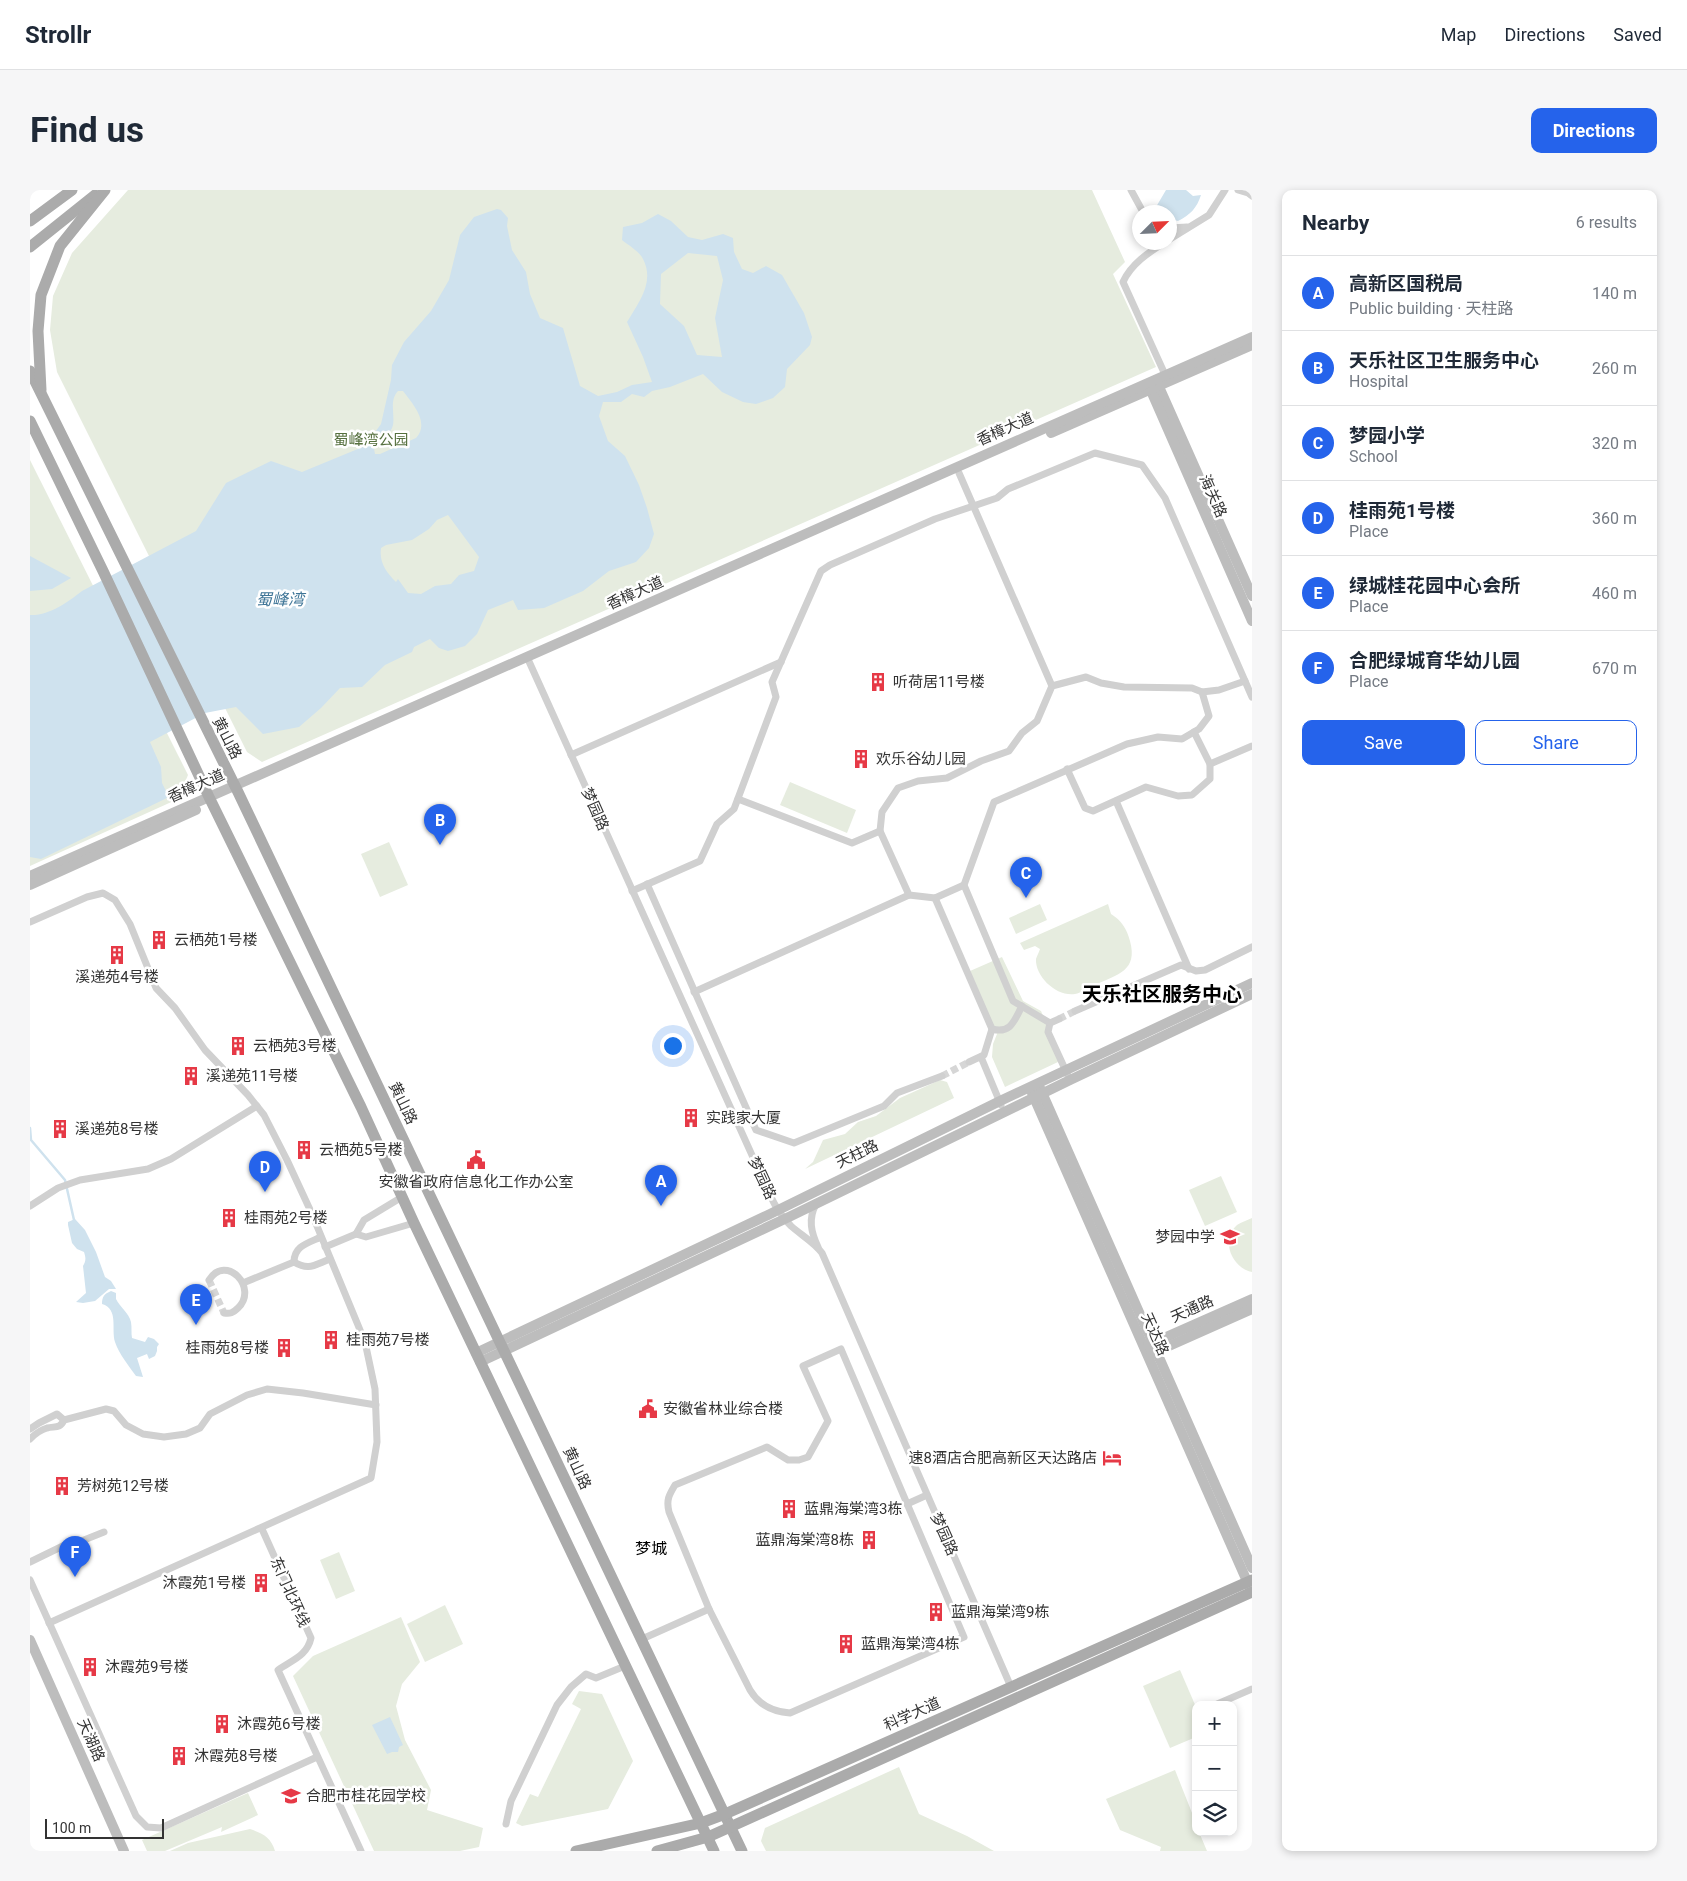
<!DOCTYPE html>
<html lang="en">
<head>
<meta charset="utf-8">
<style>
  body { margin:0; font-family:Roboto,"Noto Sans SC",sans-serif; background:#f6f6f7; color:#1f2937 }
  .controls { position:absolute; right:15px; bottom:15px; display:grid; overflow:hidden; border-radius:10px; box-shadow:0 2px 8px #0003 }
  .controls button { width:45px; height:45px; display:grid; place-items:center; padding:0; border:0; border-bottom:1px solid #e0e1e3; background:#fff; color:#1f2937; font:25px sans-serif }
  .compass { position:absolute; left:1102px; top:15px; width:45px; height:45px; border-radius:50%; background:#fff; box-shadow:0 2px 8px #0003; rotate:66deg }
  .scale { position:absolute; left:15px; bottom:12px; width:119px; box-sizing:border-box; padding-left:5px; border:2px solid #333; border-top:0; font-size:14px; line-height:18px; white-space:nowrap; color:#333; -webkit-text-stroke:4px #fff; paint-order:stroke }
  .you { position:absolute; left:642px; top:855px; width:18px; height:18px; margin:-12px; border:4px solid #fff; border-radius:50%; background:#1a73e8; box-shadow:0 0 0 8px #1a73e833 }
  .badge { display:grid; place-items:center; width:32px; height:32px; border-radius:50%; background:#2563eb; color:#fff; font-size:16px; font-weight:700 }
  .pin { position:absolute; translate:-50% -41px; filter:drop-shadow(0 1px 2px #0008) }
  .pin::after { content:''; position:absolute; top:26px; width:18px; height:15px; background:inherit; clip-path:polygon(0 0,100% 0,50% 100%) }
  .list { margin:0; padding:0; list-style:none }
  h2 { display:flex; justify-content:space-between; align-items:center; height:65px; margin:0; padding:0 20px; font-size:21px }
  h2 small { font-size:16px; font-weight:400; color:#747a83 }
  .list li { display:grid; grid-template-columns:32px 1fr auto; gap:15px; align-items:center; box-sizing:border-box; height:75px; padding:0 20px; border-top:1px solid #e0e1e3 }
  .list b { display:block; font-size:19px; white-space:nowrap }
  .list p { margin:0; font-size:16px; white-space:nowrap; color:#747a83 }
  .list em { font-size:16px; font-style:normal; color:#747a83 }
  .actions { display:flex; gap:10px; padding:15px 20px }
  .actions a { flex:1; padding:11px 0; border:1px solid #2563eb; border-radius:10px; text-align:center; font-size:18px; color:#2563eb }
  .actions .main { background:#2563eb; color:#fff }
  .icon { flex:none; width:28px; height:28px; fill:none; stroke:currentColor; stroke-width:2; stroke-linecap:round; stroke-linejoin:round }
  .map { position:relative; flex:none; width:1222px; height:1661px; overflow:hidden; border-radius:10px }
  header { display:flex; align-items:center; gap:30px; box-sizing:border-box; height:70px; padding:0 25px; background:#fff; border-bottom:1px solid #e0e1e3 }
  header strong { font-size:24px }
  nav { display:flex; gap:28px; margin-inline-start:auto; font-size:18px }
  .intro { display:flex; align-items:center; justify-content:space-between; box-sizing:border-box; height:120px; padding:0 30px }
  h1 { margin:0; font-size:35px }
  .button { padding:12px 22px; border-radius:10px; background:#2563eb; color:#fff; font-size:18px; font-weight:700 }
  main { display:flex; gap:30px; padding:0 30px }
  aside { flex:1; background:#fff; border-radius:10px; box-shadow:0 2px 8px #0003 }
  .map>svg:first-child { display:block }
  .green { fill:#e6ecdf }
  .water { fill:#cfe2ee; fill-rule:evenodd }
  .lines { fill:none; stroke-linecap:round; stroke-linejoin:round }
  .stream { stroke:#cfe2ee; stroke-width:2.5 }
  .street-tunnel { stroke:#d6d6d6; stroke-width:7; stroke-dasharray:7 3.5; stroke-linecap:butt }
  .street { stroke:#d0d0d0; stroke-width:7 }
  .secondary { stroke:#bdbdbd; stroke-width:10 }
  .primary { stroke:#ababab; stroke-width:11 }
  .labels { text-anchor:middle; stroke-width:5; stroke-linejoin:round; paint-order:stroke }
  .street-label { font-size:15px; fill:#333; stroke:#fff }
  .park-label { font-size:15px; fill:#56703f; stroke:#fff }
  .poi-label { font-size:15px; fill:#333; stroke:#fff; text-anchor:start }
  .water-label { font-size:16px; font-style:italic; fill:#3f7597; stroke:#fff }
  .neighbourhood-label { font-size:16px; fill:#000; stroke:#fff }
  .district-label { font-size:20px; font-weight:bold; fill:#000; stroke:#fff }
</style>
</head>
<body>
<header>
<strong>Strollr</strong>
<nav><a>Map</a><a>Directions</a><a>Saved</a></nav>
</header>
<div class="intro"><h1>Find us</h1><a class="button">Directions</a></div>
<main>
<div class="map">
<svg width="1222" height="1661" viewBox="0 0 1222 1661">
  <rect width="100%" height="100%" fill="#fff"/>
  <g class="green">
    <polygon points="98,0 1062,0 1095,72 1083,84 1126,177 232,572 217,562 27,182 20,140 23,106 42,63"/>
    <polygon points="0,270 158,585 148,609 0,676"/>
    <polygon points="760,592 826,620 817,643 750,615"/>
    <polygon points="359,652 378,695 350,707 331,664"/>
    <polygon points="1010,714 1017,730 986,744 979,728"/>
    <path d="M1078,714L1081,724C1091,730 1097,739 1100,751C1108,781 1088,784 1065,795C1059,798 1051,803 1045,804C1027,807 1005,787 1006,769C1007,766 1009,762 1010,759L1005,756L994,760L990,753Z"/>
    <polygon points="972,767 993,811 1011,821 1028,861 1028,872 975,897 962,867 963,854 967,844 940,781"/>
    <polygon points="910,890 917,892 924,908 775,979 783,972 793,950 815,944 828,932 846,926 870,908"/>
    <polygon points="1191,986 1207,1022 1175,1036 1159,1000"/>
    <path d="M1222,1028V1082C1202,1078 1190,1050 1207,1035C1211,1032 1218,1030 1222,1028Z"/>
    <polygon points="309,1362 325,1401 306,1409 290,1370"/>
    <polygon points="415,1415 433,1454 395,1472 377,1434"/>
    <polygon points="371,1427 390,1472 372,1494 366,1516 375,1550 401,1600 397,1620 453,1638 449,1657 430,1661 344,1661 263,1486 283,1466"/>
    <polygon points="1150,1480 1166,1517 1166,1547 1140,1558 1113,1496"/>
    <polygon points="549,1501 572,1504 603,1571 578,1619 492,1636 486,1633 500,1604 508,1607 551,1519 542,1514"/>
    <polygon points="869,1577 889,1624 937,1646 964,1661 736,1661 731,1651 735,1638"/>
    <polygon points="1145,1580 1166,1633 1166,1642 1169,1642 1177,1661 1130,1661 1131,1657 1090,1640 1076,1609"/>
    <polygon points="218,1603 228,1625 191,1642 192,1637 135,1661 117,1661 112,1650"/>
    <path d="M220,1639C232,1643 241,1647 245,1661H140L158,1653Z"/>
  </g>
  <g class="water">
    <path d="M1136,0H1156L1163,6L1171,5C1167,18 1160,25 1148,31L1140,29V22H1130L1126,17Z"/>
    <path d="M467,19L471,20L478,28L477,36L482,60L496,82L500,104L510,128L533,138L550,196L568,206L587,202L602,195L622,192L613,167L597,132C609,112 625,92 613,69C610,62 598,55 592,50L593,37L612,33L628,24L641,31L658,47L672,50L693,44L703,48L704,62L712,79L723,83L736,76L752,85L774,123L782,147L780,155L757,179L755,197L743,208L726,214L713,212L692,202L673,184L640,197L622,201L614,207L602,204L591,212H573L569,226L578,251L595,266L609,295L617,318L624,344L619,358L606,372L579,381L553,401L514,418L488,420L483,410L458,420L447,444L435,456L418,461L409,458L400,449L384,457L382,462L355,475L332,497L310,498L291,518L269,537L233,544L206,517L175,523L120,552L131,577L132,593L139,607L11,669L0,667V425C19,426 38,412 52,401L166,341L196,293L241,271L272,282L335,256L351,234L361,190L362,175L374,152L401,121L419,90L430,45L444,27ZM658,63L687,66L693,90L685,128L692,167L667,165L654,136L630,114L631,84ZM368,201H373C383,214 400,233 386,248L350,264H345L344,259C345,257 345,254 347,252C352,246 361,245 363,235C365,223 359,211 368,201ZM418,325L449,367L444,381L429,385L421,394L405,396L391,404L378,403L368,389L366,392C356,382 349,372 351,358L356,355L382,350L399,339L407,330Z"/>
    <polygon points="0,366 41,388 22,399 0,401"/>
    <path d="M45,1029L55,1040L66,1062L75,1087L81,1091L86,1099H79L65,1111L53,1113L46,1112L56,1103L53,1076C56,1071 56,1068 54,1062L47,1059L42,1053L38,1035V1032Z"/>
    <path d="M81,1101L86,1103V1109C90,1117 99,1123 101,1132C102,1138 101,1143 102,1148L115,1152L118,1147L124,1149L129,1154L127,1157V1161L125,1166L119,1169L117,1164L107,1168L113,1187L106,1186C99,1176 89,1164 85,1152C81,1139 89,1119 72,1114C72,1107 74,1104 81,1101Z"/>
    <polygon points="360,1527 373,1555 369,1557 368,1562 362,1562 357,1564 342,1535"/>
  </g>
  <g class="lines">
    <polyline class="stream" points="0,938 1,950 35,990 44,1030"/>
    <g class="street-tunnel">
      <polyline points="1029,829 1045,821"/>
      <polyline points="912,886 939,872"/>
      <polyline points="179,1090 194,1123"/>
    </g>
    <g class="street">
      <polyline points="1101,0 1113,22"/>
      <polyline points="1208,0 1218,3 1222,6"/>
      <polyline points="1140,38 1157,37"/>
      <polyline points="1140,49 1179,25 1195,0"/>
      <path d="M1135,52C1118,63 1101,74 1093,92L1137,189"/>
      <polyline points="929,283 1022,496 1007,531 992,543 979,561 951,571 917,588 888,591 868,598 852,622 850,641 879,705 905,708 934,695 964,612 1097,554 1128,547 1152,549 1169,539 1179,526 1172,502 1162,498 1094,497 1071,493 1056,487 1022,496"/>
      <path d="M497,467L740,1005C745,1016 752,1027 761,1036C771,1045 784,1052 792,1063L981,1497"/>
      <polyline points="1172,502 1189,500 1215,491"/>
      <polyline points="541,565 751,472"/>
      <polyline points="1180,574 1222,556"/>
      <polyline points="1037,579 1055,618 1063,621 1116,597 1148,606 1162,605 1180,589 1180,574 1164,542"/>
      <polyline points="708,609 822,653 850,641"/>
      <polyline points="1086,611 1159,779"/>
      <polyline points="617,694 726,940 764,953 854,916 867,903 912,886"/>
      <polyline points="934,695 983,811 1020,833"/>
      <polyline points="602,701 670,671 687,634 704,619 746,507 742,492 791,381 800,375 905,329 967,308 978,299 1065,263 1112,275 1135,308 1222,507"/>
      <polyline points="905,708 962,839 954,865 939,872"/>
      <polyline points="0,732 57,707 73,703 85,710 100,734 126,798 145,818 175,860 218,905 234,925 257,970 282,1024 335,1152 345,1199 347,1252 341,1288 19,1433"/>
      <polyline points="664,802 879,705"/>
      <polyline points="1045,821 1151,775 1166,781 1175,780 1222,757"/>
      <polyline points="1020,833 1018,842 1040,890"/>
      <polyline points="1020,833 1029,829"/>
      <path d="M962,839C981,844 984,831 992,816"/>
      <polyline points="951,867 971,915"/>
      <path d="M786,1014C778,1029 781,1042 788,1057"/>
      <polyline points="0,1016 28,998 50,990 118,979 141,969 227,916"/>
      <polyline points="326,1044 334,1030 372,1007"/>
      <polyline points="295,1057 326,1044 336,1047 384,1033"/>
      <path d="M264,1072C264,1056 278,1053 291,1047"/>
      <path d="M264,1072C279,1081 284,1075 300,1069"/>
      <path d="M179,1090C196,1063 229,1098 208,1118C203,1123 200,1124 194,1123"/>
      <polyline points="213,1093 264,1072"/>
      <path d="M811,1159L934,1447L760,1523C743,1522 729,1515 720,1500L679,1419L639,1322C636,1310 639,1305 645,1295L737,1257L758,1270H769L778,1267L798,1231L773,1176Z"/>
      <polyline points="0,1239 9,1233 27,1224 34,1230"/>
      <path d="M0,1249C5,1244 10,1240 17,1238C25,1236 30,1239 34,1230L76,1219L84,1221L96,1235L113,1244L134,1247L156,1244L170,1238L180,1224L217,1205L237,1199L273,1203L346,1215"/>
      <polyline points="877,1314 897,1305"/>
      <path d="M232,1339L281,1448C277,1466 262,1470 248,1480L331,1661"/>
      <polyline points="0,1372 39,1353 49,1352 74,1342"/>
      <polyline points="0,1390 106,1626 117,1637 131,1638 287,1567"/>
      <polyline points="612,1449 679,1419"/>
      <polyline points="1185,1515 1222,1499"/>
      <polyline points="476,1634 481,1611 527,1515 541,1497 556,1484 566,1488 595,1476"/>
    </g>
    <g class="secondary">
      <polyline points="1126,190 1222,406"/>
      <polyline points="1118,194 1222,431"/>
      <polyline points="1021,243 1222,155"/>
      <polyline points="0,686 1222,147"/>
      <polyline points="0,695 166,620"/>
      <polyline points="1010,898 1222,1378"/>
      <polyline points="1002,903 1220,1398"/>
      <polyline points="1118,1155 1222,1109"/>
      <polyline points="446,1163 738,1025 970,911 1222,793"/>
      <polyline points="1121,1164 1222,1119"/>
      <polyline points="450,1172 761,1026 1040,890 1222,804"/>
      <polyline points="0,1450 94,1661"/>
    </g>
    <g class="primary">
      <polyline points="0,31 42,0"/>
      <polyline points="0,57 65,5"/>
      <polyline points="0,181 208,602 712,1661"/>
      <polyline points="11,200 8,141 11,105 30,56 75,0"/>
      <polyline points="0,231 73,381 179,607 331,917 384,1033 684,1661"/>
      <polyline points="546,1661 671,1633 695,1624 1222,1390"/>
      <polyline points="627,1661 678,1647 1222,1402"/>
    </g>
  </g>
  <defs>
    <g id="building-bare" transform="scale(1.5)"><path d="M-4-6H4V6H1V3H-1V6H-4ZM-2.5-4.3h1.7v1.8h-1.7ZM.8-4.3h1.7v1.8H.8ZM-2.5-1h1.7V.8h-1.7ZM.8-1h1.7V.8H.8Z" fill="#e63946" stroke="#fff" stroke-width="2.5" paint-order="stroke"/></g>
    <g id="civic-bare" transform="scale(1.5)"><path d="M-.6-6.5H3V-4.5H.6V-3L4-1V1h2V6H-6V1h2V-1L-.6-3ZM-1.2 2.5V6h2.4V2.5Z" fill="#e63946" stroke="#fff" stroke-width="2.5" paint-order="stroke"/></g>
    <g id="school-bare" transform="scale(1.5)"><path d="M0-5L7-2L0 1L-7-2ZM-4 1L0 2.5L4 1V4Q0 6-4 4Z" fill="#e63946" stroke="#fff" stroke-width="2.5" paint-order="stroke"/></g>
    <g id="hotel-bare" transform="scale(1.5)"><path d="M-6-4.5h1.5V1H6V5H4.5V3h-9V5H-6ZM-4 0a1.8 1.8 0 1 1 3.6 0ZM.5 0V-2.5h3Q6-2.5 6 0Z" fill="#e63946" stroke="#fff" stroke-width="2.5" paint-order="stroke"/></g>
  </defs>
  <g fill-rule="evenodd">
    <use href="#building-bare" x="848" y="492"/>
    <use href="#building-bare" x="831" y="569"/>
    <use href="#building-bare" x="129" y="750"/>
    <use href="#building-bare" x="87" y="765"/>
    <use href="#building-bare" x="208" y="856"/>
    <use href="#building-bare" x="161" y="886"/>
    <use href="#building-bare" x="661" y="928"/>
    <use href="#building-bare" x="30" y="939"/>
    <use href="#building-bare" x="274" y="960"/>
    <use href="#civic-bare" x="446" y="970"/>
    <use href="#building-bare" x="199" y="1028"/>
    <use href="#school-bare" x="1200" y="1047"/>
    <use href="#building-bare" x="301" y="1150"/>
    <use href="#building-bare" x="254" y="1158"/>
    <use href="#civic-bare" x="618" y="1219"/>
    <use href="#hotel-bare" x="1082" y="1268"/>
    <use href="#building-bare" x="32" y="1296"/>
    <use href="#building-bare" x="759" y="1319"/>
    <use href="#building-bare" x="839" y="1350"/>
    <use href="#building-bare" x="231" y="1393"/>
    <use href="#building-bare" x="906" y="1422"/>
    <use href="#building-bare" x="816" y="1454"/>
    <use href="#building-bare" x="60" y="1477"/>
    <use href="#building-bare" x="192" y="1534"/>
    <use href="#building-bare" x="149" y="1566"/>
    <use href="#school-bare" x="261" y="1606"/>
  </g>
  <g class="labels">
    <g class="street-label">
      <text transform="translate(975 239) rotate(-24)" y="5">香樟大道</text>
      <text transform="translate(1183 306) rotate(66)" y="5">海关路</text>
      <text transform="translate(605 403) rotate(-24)" y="5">香樟大道</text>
      <text transform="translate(197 548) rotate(63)" y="5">黄山路</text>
      <text transform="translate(166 596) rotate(-24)" y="5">香樟大道</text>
      <text transform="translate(565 619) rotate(66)" y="5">梦园路</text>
      <text transform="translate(373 913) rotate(64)" y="5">黄山路</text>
      <text transform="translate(827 964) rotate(-26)" y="5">天柱路</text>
      <text transform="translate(732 988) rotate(65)" y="5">梦园路</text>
      <text transform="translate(1162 1119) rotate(-24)" y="5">天通路</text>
      <text transform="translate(1125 1144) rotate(66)" y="5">天达路</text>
      <text transform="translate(547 1278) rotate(65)" y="5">黄山路</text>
      <text transform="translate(914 1344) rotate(66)" y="5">梦园路</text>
      <text transform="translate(260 1402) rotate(66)" y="5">东门北环线</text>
      <text transform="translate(882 1524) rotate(-24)" y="5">科学大道</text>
      <text transform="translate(61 1550) rotate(66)" y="5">天湖路</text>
    </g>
    <g class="park-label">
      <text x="341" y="255">蜀峰湾公园</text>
    </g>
    <g class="poi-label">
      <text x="863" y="497">听荷居11号楼</text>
      <text x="846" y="574">欢乐谷幼儿园</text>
      <text x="144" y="755">云栖苑1号楼</text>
      <text x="87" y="792" text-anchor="middle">溪递苑4号楼</text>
      <text x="223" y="861">云栖苑3号楼</text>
      <text x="176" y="891">溪递苑11号楼</text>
      <text x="676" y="933">实践家大厦</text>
      <text x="45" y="944">溪递苑8号楼</text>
      <text x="289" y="965">云栖苑5号楼</text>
      <text x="446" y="997" text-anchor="middle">安徽省政府信息化工作办公室</text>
      <text x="214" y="1033">桂雨苑2号楼</text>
      <text x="1185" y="1052" text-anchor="end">梦园中学</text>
      <text x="316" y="1155">桂雨苑7号楼</text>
      <text x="239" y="1163" text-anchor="end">桂雨苑8号楼</text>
      <text x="633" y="1224">安徽省林业综合楼</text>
      <text x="1067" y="1273" text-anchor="end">速8酒店合肥高新区天达路店</text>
      <text x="47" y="1301">芳树苑12号楼</text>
      <text x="774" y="1324">蓝鼎海棠湾3栋</text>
      <text x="824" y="1355" text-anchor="end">蓝鼎海棠湾8栋</text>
      <text x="216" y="1398" text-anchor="end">沐霞苑1号楼</text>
      <text x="921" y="1427">蓝鼎海棠湾9栋</text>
      <text x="831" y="1459">蓝鼎海棠湾4栋</text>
      <text x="75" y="1482">沐霞苑9号楼</text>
      <text x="207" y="1539">沐霞苑6号楼</text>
      <text x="164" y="1571">沐霞苑8号楼</text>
      <text x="276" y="1611">合肥市桂花园学校</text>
    </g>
    <g class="water-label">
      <text x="250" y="415">蜀峰湾</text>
    </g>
    <g class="neighbourhood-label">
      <text x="621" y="1364">梦城</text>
    </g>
    <g class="district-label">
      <text x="1132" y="811">天乐社区服务中心</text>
    </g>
  </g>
</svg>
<div class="controls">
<button>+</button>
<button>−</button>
<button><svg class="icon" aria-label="layers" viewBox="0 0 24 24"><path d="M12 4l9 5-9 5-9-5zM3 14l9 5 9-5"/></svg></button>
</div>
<svg class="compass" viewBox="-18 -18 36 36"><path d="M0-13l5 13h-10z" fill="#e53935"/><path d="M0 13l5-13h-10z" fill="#747a83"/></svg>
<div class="scale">100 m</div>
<div class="you"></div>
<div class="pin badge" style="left:631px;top:1016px">A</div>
<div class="pin badge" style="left:410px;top:655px">B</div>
<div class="pin badge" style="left:996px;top:708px">C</div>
<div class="pin badge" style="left:235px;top:1002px">D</div>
<div class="pin badge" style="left:166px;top:1135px">E</div>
<div class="pin badge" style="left:45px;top:1387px">F</div>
</div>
<aside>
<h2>Nearby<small>6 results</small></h2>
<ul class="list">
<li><span class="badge">A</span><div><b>高新区国税局</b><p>Public building · 天柱路</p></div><em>140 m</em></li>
<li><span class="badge">B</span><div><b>天乐社区卫生服务中心</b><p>Hospital</p></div><em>260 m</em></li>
<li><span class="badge">C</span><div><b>梦园小学</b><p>School</p></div><em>320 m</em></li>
<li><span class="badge">D</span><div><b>桂雨苑1号楼</b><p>Place</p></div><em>360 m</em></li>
<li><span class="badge">E</span><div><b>绿城桂花园中心会所</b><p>Place</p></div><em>460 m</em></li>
<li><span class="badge">F</span><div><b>合肥绿城育华幼儿园</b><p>Place</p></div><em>670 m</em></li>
</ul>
<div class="actions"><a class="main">Save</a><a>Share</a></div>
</aside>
</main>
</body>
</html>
